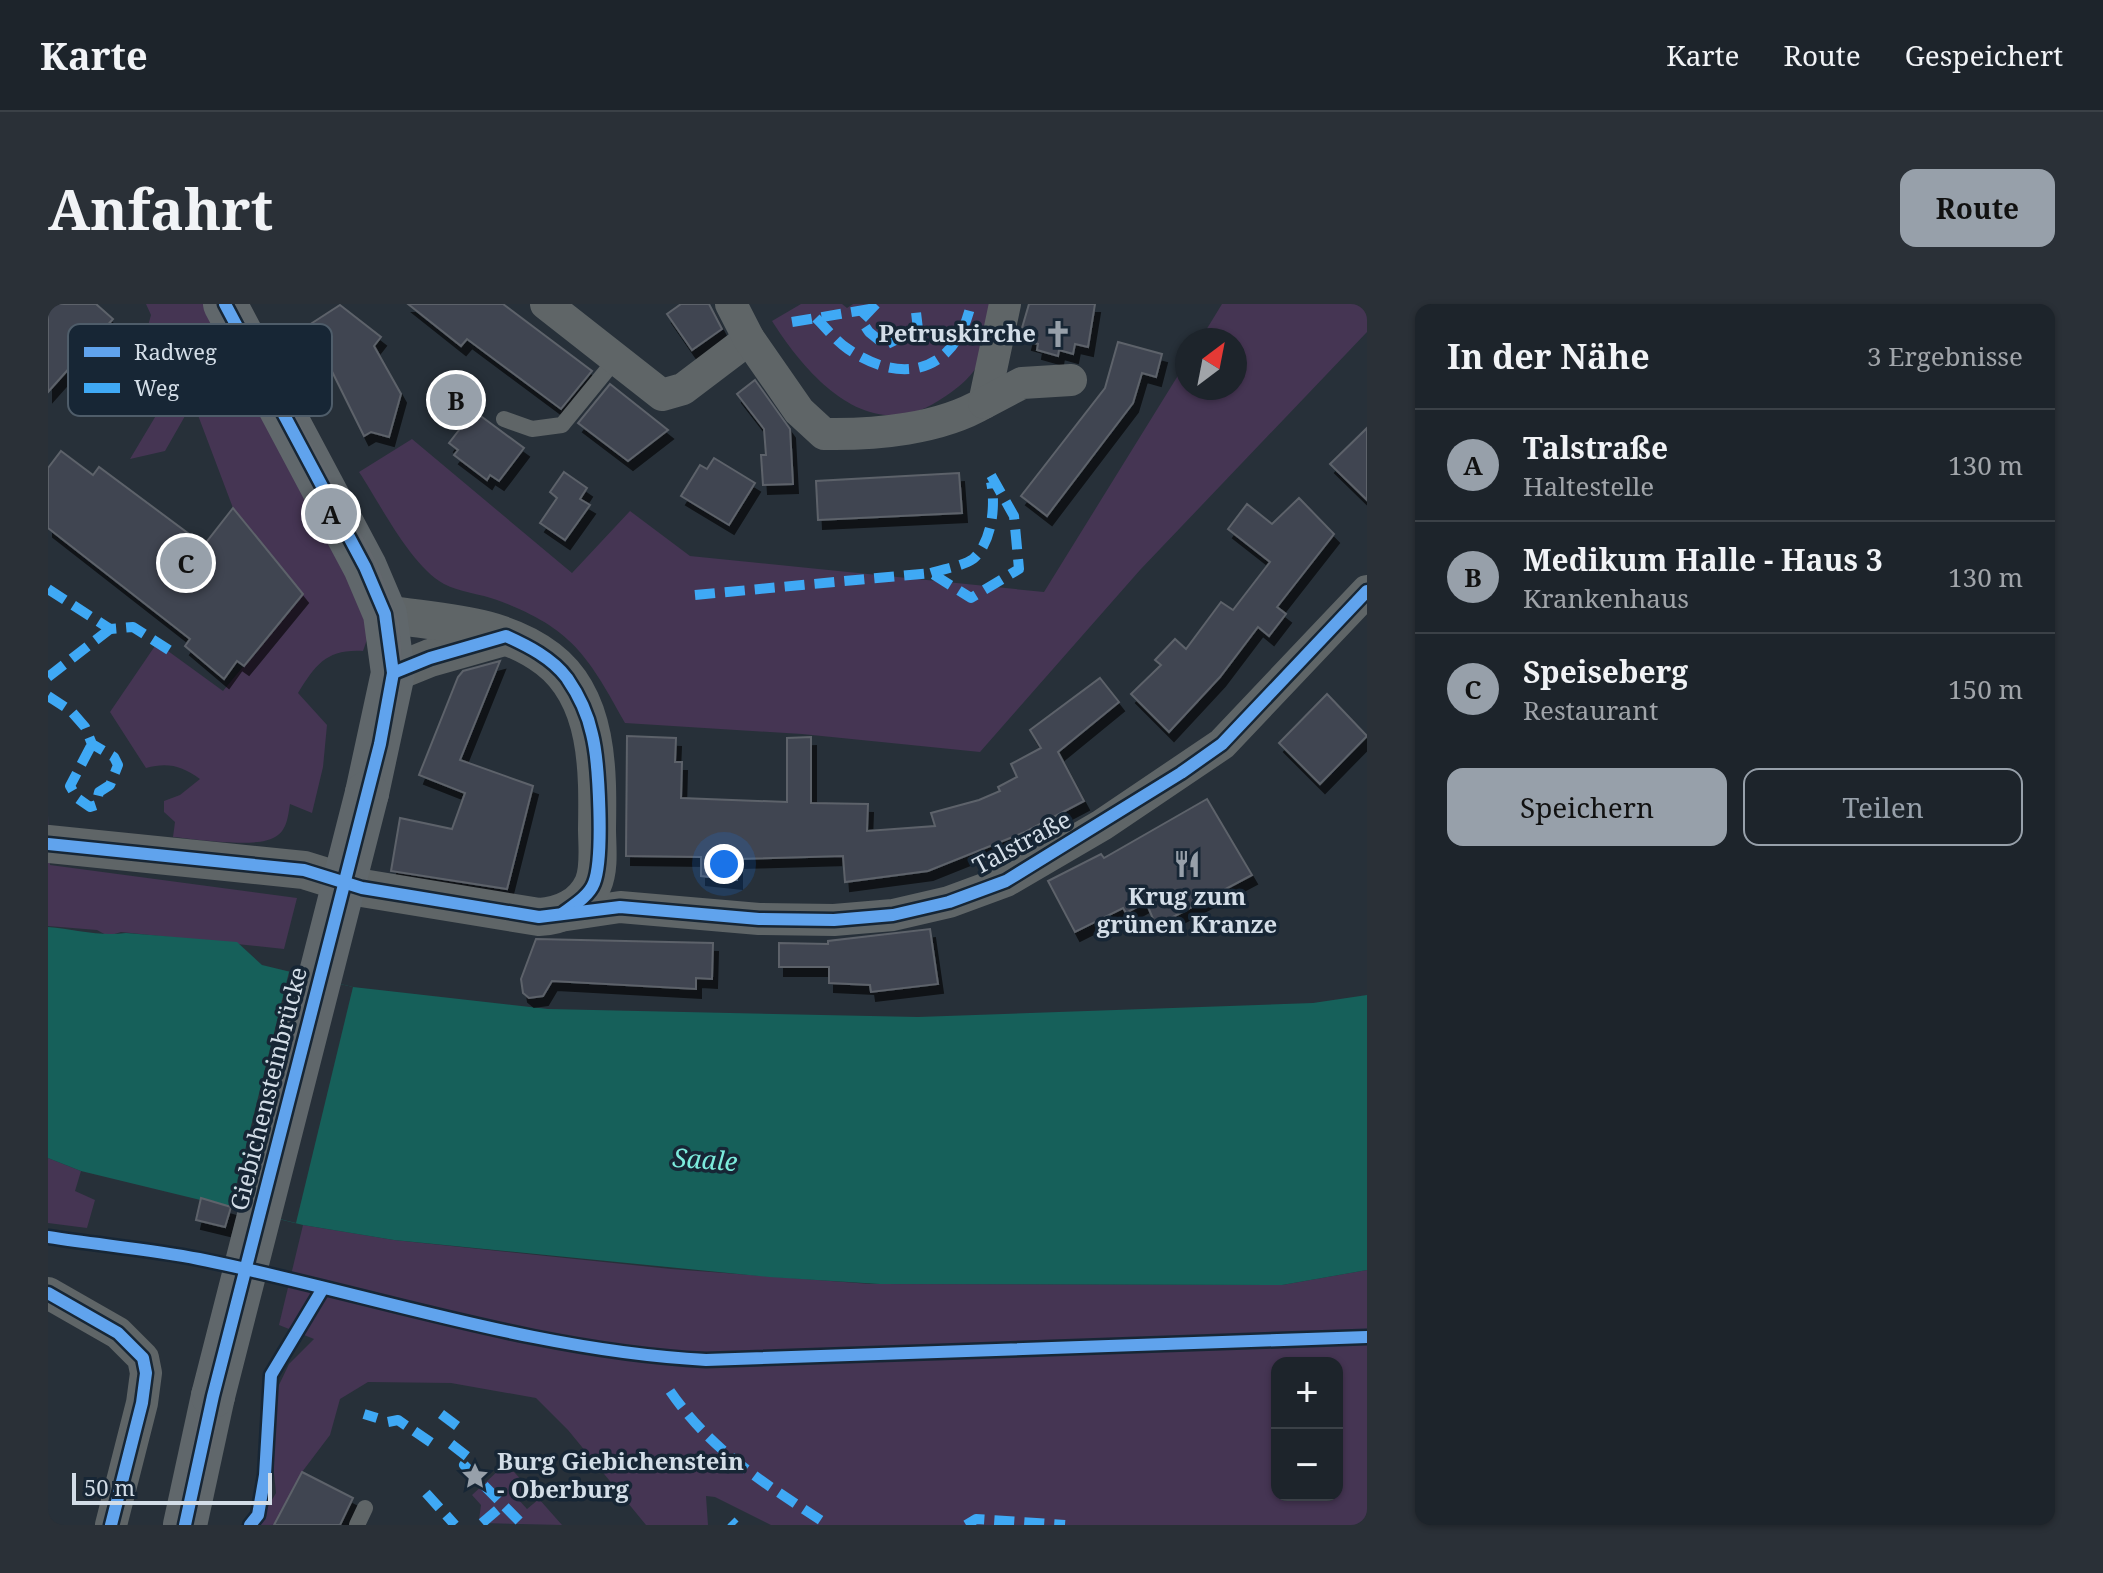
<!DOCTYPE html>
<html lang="de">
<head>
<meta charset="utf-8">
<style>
  body { margin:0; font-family:"Noto Serif",serif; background:#2a3037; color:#f1f3f6 }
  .controls { position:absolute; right:24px; bottom:24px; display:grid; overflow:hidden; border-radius:16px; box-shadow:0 2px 6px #0004 }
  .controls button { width:72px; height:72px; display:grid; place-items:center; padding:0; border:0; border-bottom:2px solid #3b4147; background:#1d242b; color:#f1f3f6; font:40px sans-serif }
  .compass { position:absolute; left:1127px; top:24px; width:72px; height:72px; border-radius:50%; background:#1d242b; box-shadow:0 2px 6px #0004; rotate:32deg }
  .scale { position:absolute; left:24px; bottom:20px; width:200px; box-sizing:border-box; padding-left:8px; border:4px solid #d3dde7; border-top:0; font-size:22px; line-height:28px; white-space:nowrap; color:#d3dde7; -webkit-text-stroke:6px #172635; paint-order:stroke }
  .you { position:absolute; left:676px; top:560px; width:28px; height:28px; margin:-20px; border:6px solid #fff; border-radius:50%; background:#1a73e8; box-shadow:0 0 0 12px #1a73e833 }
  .badge { display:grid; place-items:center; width:52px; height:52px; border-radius:50%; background:#97a0aa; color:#111; font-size:26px; font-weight:700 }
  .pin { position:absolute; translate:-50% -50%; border:4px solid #fff; box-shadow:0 2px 8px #0006 }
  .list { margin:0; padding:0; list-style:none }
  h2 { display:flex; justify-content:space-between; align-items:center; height:104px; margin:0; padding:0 32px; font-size:34px }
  h2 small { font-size:26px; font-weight:400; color:#a0a4a9 }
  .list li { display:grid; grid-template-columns:52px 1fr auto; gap:24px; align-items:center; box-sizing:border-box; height:112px; padding:0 32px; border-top:2px solid #3b4147 }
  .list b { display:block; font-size:30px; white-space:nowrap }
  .list p { margin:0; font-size:26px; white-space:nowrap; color:#a0a4a9 }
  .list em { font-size:26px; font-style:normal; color:#a0a4a9 }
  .actions { display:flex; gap:16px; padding:24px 32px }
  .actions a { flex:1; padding:18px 0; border:2px solid #97a0aa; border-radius:16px; text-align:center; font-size:28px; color:#97a0aa }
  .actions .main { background:#97a0aa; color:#111 }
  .map { position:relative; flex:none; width:1319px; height:1221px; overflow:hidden; border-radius:16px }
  header { display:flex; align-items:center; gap:48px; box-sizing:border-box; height:112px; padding:0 40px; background:#1d242b; border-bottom:2px solid #3b4147 }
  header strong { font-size:38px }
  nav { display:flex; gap:44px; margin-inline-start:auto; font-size:28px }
  .intro { display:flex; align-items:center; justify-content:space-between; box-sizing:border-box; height:192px; padding:0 48px }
  h1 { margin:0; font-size:56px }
  .button { padding:20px 36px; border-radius:16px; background:#97a0aa; color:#111; font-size:28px; font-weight:700 }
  main { display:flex; gap:48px; padding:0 48px }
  aside { flex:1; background:#1d242b; border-radius:16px; box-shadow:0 2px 6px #0004 }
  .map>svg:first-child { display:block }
  .green { fill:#453553; fill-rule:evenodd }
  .water { fill:#16605a }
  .pier { fill:#273039 }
  .building { fill:#404551; stroke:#5d626a; stroke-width:2; filter:url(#shadow) }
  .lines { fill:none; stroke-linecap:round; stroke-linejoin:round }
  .service { stroke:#5f6567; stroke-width:16 }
  .minor { stroke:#5f6567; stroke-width:32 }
  .tertiary { stroke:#5f6567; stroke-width:38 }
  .secondary { stroke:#60676b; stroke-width:44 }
  .tram { stroke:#63686d; stroke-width:2 }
  .secondary-bridge { stroke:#60676b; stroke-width:44 }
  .quiet { stroke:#3fa9f5; stroke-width:10; stroke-dasharray:20 10; stroke-linecap:butt }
  .cycleway-casing { stroke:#172635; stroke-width:17 }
  .cycleway { stroke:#60a3ed; stroke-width:12 }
  .labels { text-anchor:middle; stroke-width:7; stroke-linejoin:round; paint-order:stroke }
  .poi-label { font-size:24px; font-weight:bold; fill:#d3dde7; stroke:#172635; text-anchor:end }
  .street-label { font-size:24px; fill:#d3dde7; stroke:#172635 }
  .water-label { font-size:26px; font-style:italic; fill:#7cebdc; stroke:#172635 }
  .key { fill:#172635; stroke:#4f5d6a; stroke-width:2 }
  .key-label { font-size:22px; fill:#d3dde7 }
</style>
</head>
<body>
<header>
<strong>Karte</strong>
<nav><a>Karte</a><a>Route</a><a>Gespeichert</a></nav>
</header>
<div class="intro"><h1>Anfahrt</h1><a class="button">Route</a></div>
<main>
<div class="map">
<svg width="1319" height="1221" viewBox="0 0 1319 1221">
  <defs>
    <filter id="shadow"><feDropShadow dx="5" dy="9" stdDeviation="0" flood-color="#0009"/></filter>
  </defs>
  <rect width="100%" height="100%" fill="#273039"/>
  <g class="green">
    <path d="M98,0H169L328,310L315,347C279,345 268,360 250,389L279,421L275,463L264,509L242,500C240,512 239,527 227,533C208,545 148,535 125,533L127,518L116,508V497L132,491L152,475C134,462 120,458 98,464L62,408L109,339L175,387L255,290L185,204L145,98L117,147L82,155L122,88L95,40L103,11Z"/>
    <path d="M753,0H794L799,4L805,0H944C940,18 939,44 930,60C923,75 903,89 890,97C820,142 759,72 724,17Z"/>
    <path d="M1174,0H1319V28L1092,266L932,448L754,430L577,419C540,352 524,324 449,296C433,290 411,288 396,280C362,261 333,201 311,168L364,135L524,269L582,207L642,252L996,288L1139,57V84H1187V36H1152Z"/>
    <polygon points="0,511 2,561 249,594 236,645 73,628 60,632 49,626 0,622"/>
    <polygon points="0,854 33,867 27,887 47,896 39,924 0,919"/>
    <path d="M255,921L346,936L623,965L822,980L1234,981L1319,966V1221H723L667,1193L658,1192L660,1221H598L520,1126L488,1094L403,1079L320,1078L292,1095L282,1131L254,1168L226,1221H209L228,1189L222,1131L230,1083L241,1060L266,1035L231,1021ZM1229,1059H1289V1191H1229Z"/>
    <polygon points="452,1165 466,1168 482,1185 470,1195 479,1205 491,1195 514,1221 434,1219 431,1216 433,1201 424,1191"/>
  </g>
  <path class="water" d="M0,623C26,625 53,633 78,629L189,638L214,661L305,683L500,705L870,713L1265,699L1319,691V966L1234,981L832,980L721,973L346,936L255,921L33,867L0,854Z"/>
  <polygon class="pier" points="241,668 305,683 248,919 183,903"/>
  <g class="building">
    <polygon points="0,0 48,0 65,15 0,88"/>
    <polygon points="360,0 455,0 544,67 513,105 419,35 413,42"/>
    <polygon points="633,0 661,0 674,25 644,46 619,10"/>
    <polygon points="981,0 1047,0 1040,43 1027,40 1025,50 1011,46 1010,52 989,46 990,40 979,37 982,25 974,24"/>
    <polygon points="292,1 333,33 326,42 353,90 341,133 323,128 316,132 261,21"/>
    <polygon points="1070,38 1114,50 1108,73 1094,69 1085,99 999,212 973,192 1057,84"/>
    <polygon points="707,76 742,125 745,180 715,181 713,151 718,151 716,125 689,90"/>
    <polygon points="562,80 620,126 580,157 530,119"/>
    <polygon points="426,107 476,144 451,177 442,171 439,176 406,151 410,146 401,139"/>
    <polygon points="1319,124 1319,196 1282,160"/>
    <polygon points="13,147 45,171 51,163 156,241 185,204 255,290 196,362 189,357 176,375 137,342 142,335 0,224 0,164"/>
    <polygon points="666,154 707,179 681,221 633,192 652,161 659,165"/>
    <polygon points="516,168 539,184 532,195 542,201 517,236 492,219 509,194 502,188"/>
    <polygon points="911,169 914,209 770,216 768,177"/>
    <polygon points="1251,194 1286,230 1229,303 1238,310 1221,332 1210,323 1172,373 1121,428 1083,390 1113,361 1107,356 1127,335 1138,345 1173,298 1185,306 1222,258 1180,225 1199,200 1224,220"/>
    <polygon points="452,357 412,456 485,482 459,585 343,567 352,514 404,525 417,489 371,471 410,373 415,367"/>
    <polygon points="1052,374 1071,398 1010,448 1036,497 977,528 880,567 797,578 795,552 689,555 689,576 653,572 653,553 578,552 579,432 628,434 627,458 634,458 633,494 739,498 739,434 763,433 763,499 820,500 819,527 887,522 883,509 931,496 952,487 950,483 969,473 963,460 993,444 982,426"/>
    <polygon points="1279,390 1319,432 1272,480 1231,439"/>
    <polygon points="1159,495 1204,571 1108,622 1098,598 1078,609 1075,604 1027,628 1000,577 1053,550 1056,554"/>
    <polygon points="882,625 890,680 823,688 822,681 781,679 781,663 731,663 731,639 780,640 780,637"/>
    <polygon points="488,635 665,639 664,675 648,674 648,685 504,677 495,692 481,694 475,689 473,675"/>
    <polygon points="153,894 183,903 177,923 148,916"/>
    <polygon points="254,1168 305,1194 292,1221 226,1221"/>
  </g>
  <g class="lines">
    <g class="service">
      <polyline points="456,115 484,125 514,121 568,55"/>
      <polyline points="309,1221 317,1204"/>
    </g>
    <g class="minor">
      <polyline points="498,0 614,91 635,85 701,35"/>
      <path d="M683,0L701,35L751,107L776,130C828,131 892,125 936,99L957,0"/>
      <polyline points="936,99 974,79 1023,76"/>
      <polyline points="512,612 572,603 711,615 786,616 845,611 901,598 958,577 1054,521 1174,440 1319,287"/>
      <polyline points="0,989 70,1029 95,1054 98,1069 94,1099 63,1221"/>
    </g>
    <g class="tertiary">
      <polyline points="345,369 382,354 456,333"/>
      <path d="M0,540L256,566L314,584L491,613C513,612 535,602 545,580C552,564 549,541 549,525C550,467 551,394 500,355C453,319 393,319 337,310"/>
    </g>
    <g class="secondary">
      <polyline points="177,0 317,263 337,310 345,369 319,489"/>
      <polyline points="137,1221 165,1092"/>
    </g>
    <g class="tram">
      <path d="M169,0L312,265C322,294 335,325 337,356C340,403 323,451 311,497"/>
      <polyline points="129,1221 157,1086 289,578"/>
      <polyline points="144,1221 312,534 350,395 353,358 350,319 328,260 186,0"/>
    </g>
    <polyline class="secondary-bridge" points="165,1092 319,489"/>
    <g class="quiet">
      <polyline points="828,0 813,16 821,28 837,41 870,25 867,0"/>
      <path d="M768,14C778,24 788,37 800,45C856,83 908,67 923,0"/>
      <polyline points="744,18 822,5"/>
      <path d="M883,269C895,265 915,262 925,255C944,239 948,201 943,178"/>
      <polyline points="0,285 62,325 85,323 121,346"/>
      <polyline points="647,291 883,269 923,294 971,265 966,212 940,166"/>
      <polyline points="0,373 62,325"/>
      <polyline points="0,392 23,407 37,423 44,440 66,453 70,461 62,481 51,488 48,501 42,503 29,494 22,482 44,440"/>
      <path d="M622,1087C664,1148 719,1181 780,1221"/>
      <polyline points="316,1110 329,1114"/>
      <polyline points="393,1110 409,1122"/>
      <polyline points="340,1118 350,1116 388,1142"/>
      <polyline points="403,1140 421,1154 416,1161 475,1221"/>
      <polyline points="378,1189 407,1221"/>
      <polyline points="683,1217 687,1221"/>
      <polyline points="434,1219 454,1202"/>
      <polyline points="918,1221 928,1215 1017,1221"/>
    </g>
    <g class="cycleway-casing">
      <g id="cycleway">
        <path d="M345,369L382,354L458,332C480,342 504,354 519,374C530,390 540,411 544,430C551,457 556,554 546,579C541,592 526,601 515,609"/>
        <polyline points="0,540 256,566 314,584 491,613 572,603 711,615 786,616 845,611 901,598 958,577 1133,469 1174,440 1319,287"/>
        <path d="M0,933C50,941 101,945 151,955C319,989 485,1047 658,1056L1319,1033"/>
        <polyline points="0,989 70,1029 95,1054 98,1069 94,1099 63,1221"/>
        <polyline points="137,1221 165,1092 332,440 345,369 337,310 317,263 177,0"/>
        <polyline points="202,1221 210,1211 217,1171 223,1071 274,986"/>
      </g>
    </g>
    <use href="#cycleway" class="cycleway"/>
  </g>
  <defs>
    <g id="church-bare" transform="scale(2.16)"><path d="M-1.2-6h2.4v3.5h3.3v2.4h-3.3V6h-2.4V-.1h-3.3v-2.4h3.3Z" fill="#97a0aa" stroke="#172635" stroke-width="2.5" paint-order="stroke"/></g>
    <g id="restaurant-bare" transform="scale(2.16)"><path d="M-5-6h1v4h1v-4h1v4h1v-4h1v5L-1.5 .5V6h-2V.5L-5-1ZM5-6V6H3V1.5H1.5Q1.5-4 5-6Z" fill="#97a0aa" stroke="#172635" stroke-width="2.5" paint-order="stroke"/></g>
    <g id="sight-bare" transform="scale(2.16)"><path d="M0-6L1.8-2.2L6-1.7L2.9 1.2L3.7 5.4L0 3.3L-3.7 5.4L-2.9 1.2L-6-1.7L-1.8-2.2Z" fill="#97a0aa" stroke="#172635" stroke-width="2.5" paint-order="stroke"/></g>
  </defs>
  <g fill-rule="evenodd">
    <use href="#church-bare" x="1010" y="30"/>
    <use href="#restaurant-bare" x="1139" y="560"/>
    <use href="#sight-bare" x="427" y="1172"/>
  </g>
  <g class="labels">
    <g class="poi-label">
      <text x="988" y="38">Petruskirche</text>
      <text x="1139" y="601" text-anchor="middle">Krug zum<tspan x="1139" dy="28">grünen Kranze</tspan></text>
      <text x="449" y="1166" text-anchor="start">Burg Giebichenstein<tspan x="449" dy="28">- Oberburg</tspan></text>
    </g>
    <g class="street-label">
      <text transform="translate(974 539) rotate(-28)" y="8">Talstraße</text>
      <text transform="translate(221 785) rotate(-76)" y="8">Giebichensteinbrücke</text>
    </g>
    <g class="water-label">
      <text transform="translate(657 856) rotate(4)" y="9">Saale</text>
    </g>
  </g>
  <rect x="20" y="20" width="264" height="92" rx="12" class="key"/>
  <rect x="36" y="43" width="36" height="10" fill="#60a3ed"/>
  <rect x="36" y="79" width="36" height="10" fill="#3fa9f5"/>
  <g class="key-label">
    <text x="86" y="56">Radweg</text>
    <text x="86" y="92">Weg</text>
  </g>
</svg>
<div class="controls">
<button>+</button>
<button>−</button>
</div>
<svg class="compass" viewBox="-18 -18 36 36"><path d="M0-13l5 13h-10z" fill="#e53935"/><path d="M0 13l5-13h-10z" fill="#a0a4a9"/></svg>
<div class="scale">50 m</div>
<div class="you"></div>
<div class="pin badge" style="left:283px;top:210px">A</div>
<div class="pin badge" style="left:408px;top:96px">B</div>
<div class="pin badge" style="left:138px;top:259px">C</div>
</div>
<aside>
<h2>In der Nähe<small>3 Ergebnisse</small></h2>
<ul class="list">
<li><span class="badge">A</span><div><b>Talstraße</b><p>Haltestelle</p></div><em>130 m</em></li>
<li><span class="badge">B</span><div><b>Medikum Halle - Haus 3</b><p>Krankenhaus</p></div><em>130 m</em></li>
<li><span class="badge">C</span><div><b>Speiseberg</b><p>Restaurant</p></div><em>150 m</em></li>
</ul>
<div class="actions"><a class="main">Speichern</a><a>Teilen</a></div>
</aside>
</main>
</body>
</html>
